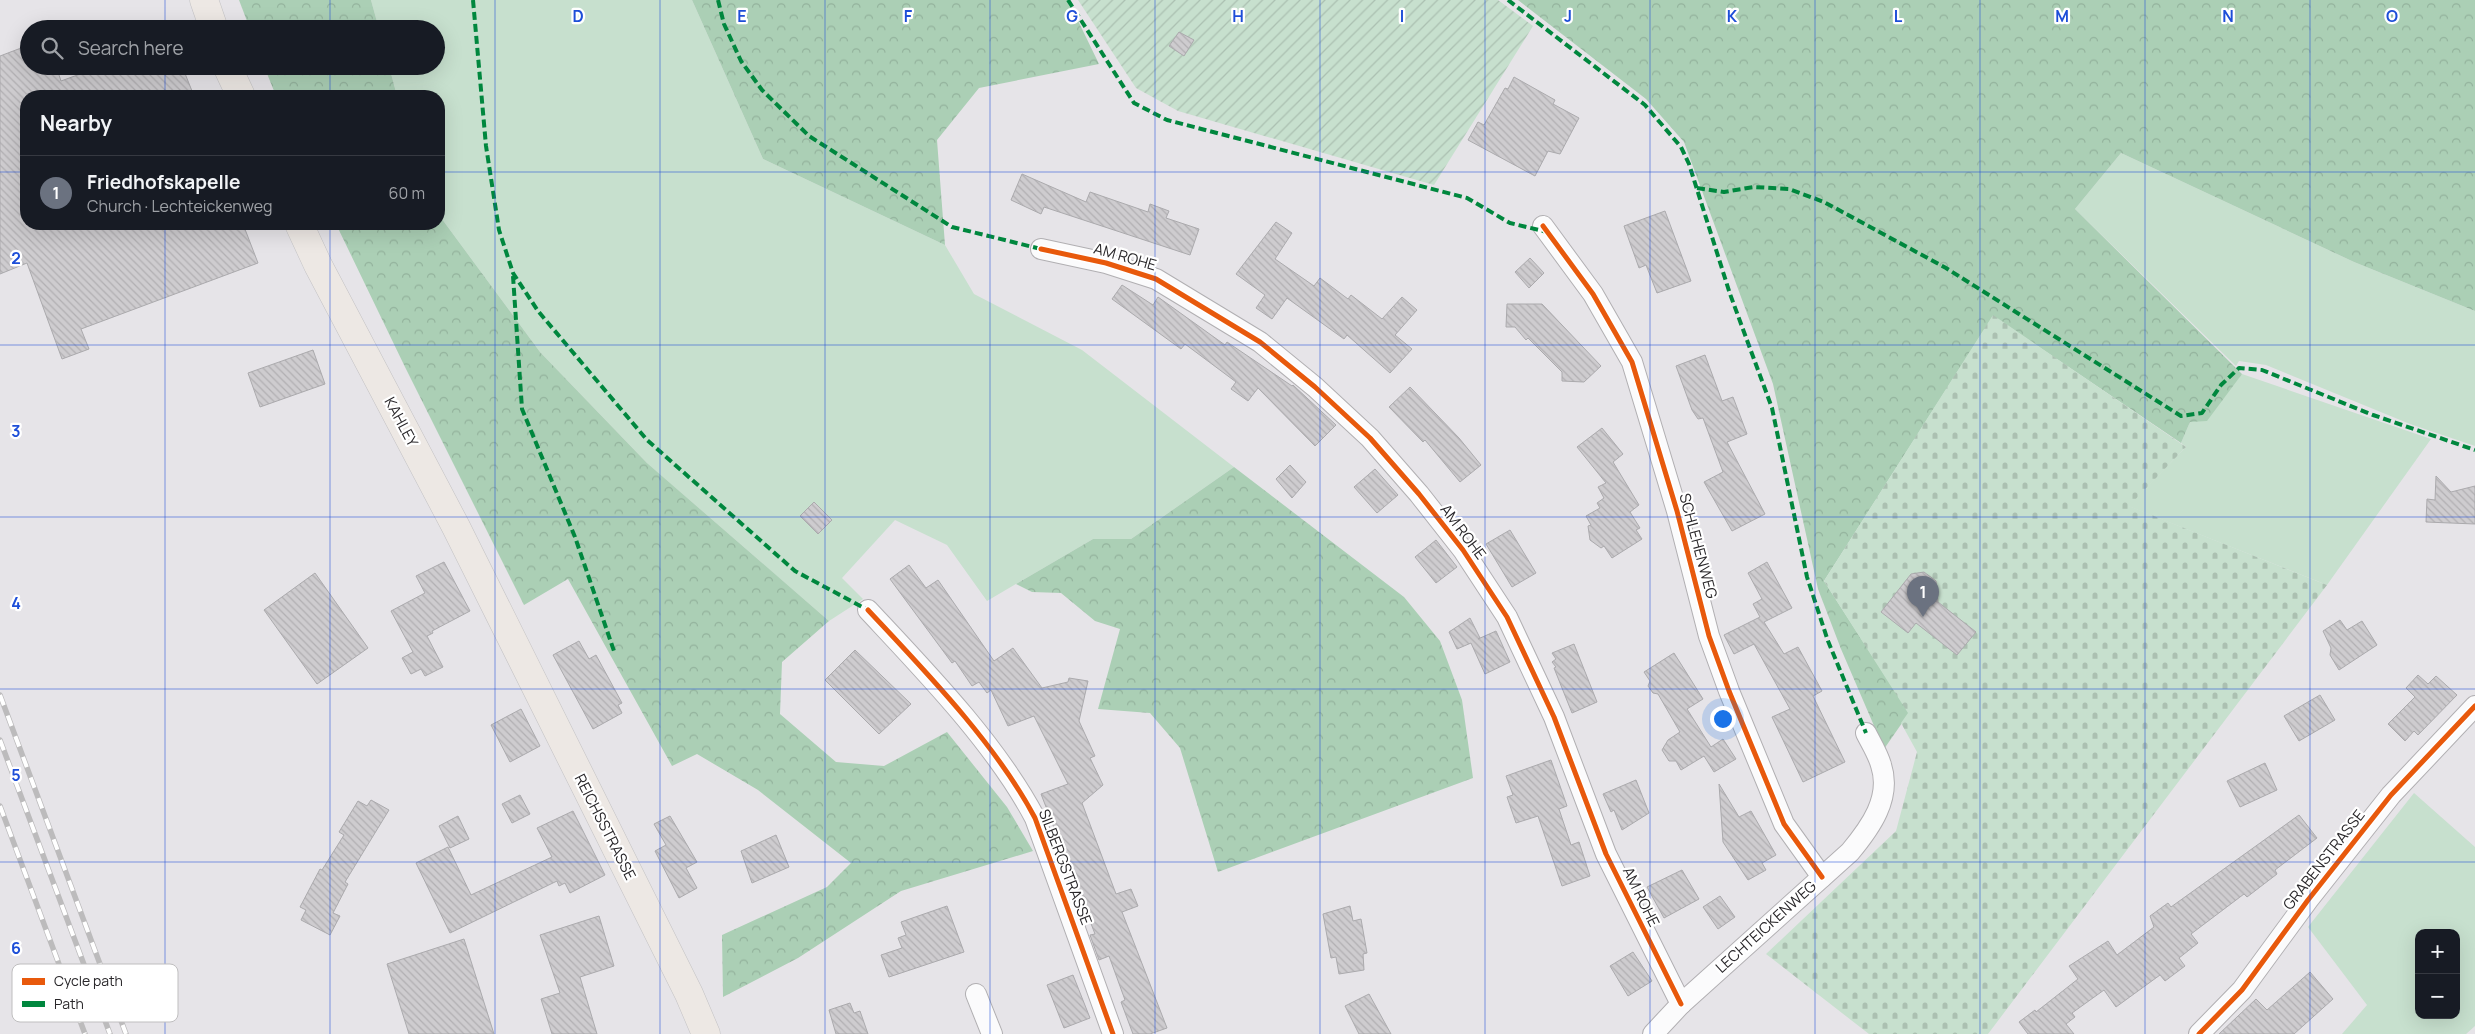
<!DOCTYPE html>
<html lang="en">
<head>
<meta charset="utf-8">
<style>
  body { margin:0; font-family:Manrope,sans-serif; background:#242831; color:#f1f3f6 }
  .controls { position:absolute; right:15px; bottom:15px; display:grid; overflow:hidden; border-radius:10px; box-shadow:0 5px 20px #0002 }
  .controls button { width:45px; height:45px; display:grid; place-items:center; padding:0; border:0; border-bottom:1px solid #363941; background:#171b24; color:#f1f3f6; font:25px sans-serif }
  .you { position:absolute; left:1722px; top:718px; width:18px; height:18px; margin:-12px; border:4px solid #fff; border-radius:50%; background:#1a73e8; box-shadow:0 0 0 8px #1a73e833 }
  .badge { display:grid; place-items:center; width:32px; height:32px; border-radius:50%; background:#1a73e8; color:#fff; font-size:16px; font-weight:700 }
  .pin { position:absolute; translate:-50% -41px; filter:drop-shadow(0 1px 2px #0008) }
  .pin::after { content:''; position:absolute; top:26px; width:18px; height:15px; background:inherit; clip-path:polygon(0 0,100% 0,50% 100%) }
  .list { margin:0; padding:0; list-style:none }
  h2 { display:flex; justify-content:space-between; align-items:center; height:65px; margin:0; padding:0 20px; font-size:21px }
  h2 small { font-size:16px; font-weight:400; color:#9ea1a6 }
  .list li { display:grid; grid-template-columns:32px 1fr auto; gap:15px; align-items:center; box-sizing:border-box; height:75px; padding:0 20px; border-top:1px solid #363941 }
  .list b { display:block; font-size:19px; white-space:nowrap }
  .list p { margin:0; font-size:16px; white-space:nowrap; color:#9ea1a6 }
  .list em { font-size:16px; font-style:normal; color:#9ea1a6 }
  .icon { flex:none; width:28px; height:28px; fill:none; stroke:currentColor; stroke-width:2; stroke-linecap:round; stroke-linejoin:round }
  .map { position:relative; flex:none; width:2475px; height:1034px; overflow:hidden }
  .search { position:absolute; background:#171b24; box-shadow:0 5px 20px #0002; left:20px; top:20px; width:425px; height:55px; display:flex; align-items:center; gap:12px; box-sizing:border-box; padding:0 18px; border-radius:28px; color:#9ea1a6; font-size:19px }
  .panel { position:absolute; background:#171b24; box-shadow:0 5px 20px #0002; left:20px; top:90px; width:425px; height:140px; border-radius:20px }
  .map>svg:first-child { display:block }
  .grass { fill:#c7e0ce; fill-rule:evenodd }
  .forest { fill:url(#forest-crowns) }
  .cemetery { fill:url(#cemetery-stones) }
  .garden { fill:url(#garden-furrows) }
  .building { fill:url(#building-back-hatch); stroke:#abaaad }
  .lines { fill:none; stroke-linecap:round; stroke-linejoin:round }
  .street-casing { stroke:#b1afb2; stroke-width:22 }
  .primary-casing { stroke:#c3c2c4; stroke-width:29 }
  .street { stroke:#fbfbfc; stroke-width:20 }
  .primary { stroke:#ede8e4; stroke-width:28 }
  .rail-casing { stroke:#bcbbbc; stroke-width:5.5 }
  .rail { stroke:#fff; stroke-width:4; stroke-dasharray:11; stroke-linecap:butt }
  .quiet { stroke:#00873e; stroke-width:4; stroke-dasharray:8 4; stroke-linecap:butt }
  .cycleway-casing { stroke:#fff; stroke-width:8 }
  .cycleway { stroke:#e8590c; stroke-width:5 }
  .grid { fill:none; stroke:#1d4ed8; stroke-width:1; stroke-opacity:0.55 }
  .labels { text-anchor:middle; stroke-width:4.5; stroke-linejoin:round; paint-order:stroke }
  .street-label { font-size:15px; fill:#29272a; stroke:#fff }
  .key { fill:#fff; stroke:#bfbebf; stroke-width:1 }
  .key-label { font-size:14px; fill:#29272a }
  .grid-label { font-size:16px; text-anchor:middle; font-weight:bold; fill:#1d4ed8; stroke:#fff; stroke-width:4.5; stroke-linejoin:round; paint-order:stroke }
</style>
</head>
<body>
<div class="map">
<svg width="2475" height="1034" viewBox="0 0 2475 1034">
  <defs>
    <pattern id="forest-crowns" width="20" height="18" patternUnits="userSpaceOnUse" patternTransform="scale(1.25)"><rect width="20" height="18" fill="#abcfb5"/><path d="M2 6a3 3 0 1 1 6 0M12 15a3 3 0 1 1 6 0" fill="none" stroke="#93b29c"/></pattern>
    <pattern id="cemetery-stones" width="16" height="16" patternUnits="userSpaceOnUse" patternTransform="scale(1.25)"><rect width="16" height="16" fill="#c7e0ce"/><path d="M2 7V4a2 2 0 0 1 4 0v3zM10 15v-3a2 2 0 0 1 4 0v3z" fill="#abc0b1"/></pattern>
    <pattern id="garden-furrows" width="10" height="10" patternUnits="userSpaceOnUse" patternTransform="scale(1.25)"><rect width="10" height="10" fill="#c7e0ce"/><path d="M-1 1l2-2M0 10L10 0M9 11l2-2" fill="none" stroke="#abc0b1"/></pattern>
    <pattern id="building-back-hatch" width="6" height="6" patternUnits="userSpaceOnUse" patternTransform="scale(1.25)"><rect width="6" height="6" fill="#cecccf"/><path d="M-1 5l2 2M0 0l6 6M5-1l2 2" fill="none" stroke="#b1afb2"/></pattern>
  </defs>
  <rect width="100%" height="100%" fill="#e6e4e8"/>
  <g class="grass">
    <polygon points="371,0 692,0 763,159 945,245 974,294 1082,350 1234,467 1131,539 1093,539 987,601 947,545 895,520 842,578 863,599 829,621 648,464 540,352 439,215 439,96 397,96 389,66 436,66 436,29 379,29"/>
    <polygon points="2121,153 2354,262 2475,311 2475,446 2410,424 2266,365 2239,361 2236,366 2075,209"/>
    <polygon points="2242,374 2431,439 2327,585 2128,506 2186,447 2181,443 2190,422 2228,390"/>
    <path d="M2414,793L2475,847V1026L2466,1034H2342L2367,1005L2308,927ZM2419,933H2456V1015H2419Z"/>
  </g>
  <g class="forest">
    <polygon points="239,0 371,0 379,29 250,29"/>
    <polygon points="692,0 1068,0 1099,64 979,88 937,140 945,245 763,159"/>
    <polygon points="1518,0 2475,0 2475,311 2354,262 2121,153 2075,209 2242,374 2207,421 2190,422 2181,443 1993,316 1824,581 1909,713 1884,749 1841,649 1818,589 1773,384 1684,142 1646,99"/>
    <polygon points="264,66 389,66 397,96 276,96"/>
    <polygon points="439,215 540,352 647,463 829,621 782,662 780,714 836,762 884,766 947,732 1007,807 1033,851 901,891 798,958 723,997 722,935 827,887 851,863 758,790 697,754 672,766 568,579 524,605 405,367 336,224 439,224"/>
    <polygon points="1234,467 1404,597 1440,641 1462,700 1473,778 1218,872 1180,748 1150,713 1098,709 1120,629 1095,621 1061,593 1032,592 1016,584 1093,539 1131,539"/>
  </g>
  <polygon class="cemetery" points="1993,315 2186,447 2129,506 2327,585 1988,1034 1869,1034 1766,954 1896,831 1917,752 1901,723 1908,713 1824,581"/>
  <polygon class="garden" points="1078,0 1498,0 1533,26 1434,185 1178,111 1136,88"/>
  <g class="building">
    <polygon points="1179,32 1194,40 1184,56 1169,46"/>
    <polygon points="29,45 29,66 56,66 61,81 102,66 182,66 194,96 26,96 26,224 243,224 258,263 81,329 89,349 62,359 27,263 0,274 0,56"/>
    <polygon points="1514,77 1555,100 1553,104 1579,118 1560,154 1548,151 1535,176 1468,140 1478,122 1484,125 1505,88 1508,89"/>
    <polygon points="1022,174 1086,202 1090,192 1148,212 1150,204 1169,211 1166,218 1199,229 1190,255 1044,207 1041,214 1011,200"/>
    <polygon points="1665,211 1691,281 1657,293 1646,265 1639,268 1624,226"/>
    <polygon points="1276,222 1292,233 1275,259 1314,286 1320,278 1348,299 1351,295 1382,319 1402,297 1417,310 1395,335 1412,349 1390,373 1347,335 1344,339 1287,298 1272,319 1256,308 1265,295 1236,274"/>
    <polygon points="1530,258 1544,273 1529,288 1515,272"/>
    <polygon points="1122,285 1153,305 1158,297 1225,345 1227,342 1292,386 1293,385 1336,425 1315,446 1258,388 1248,401 1231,389 1236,382 1185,344 1181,349 1112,299"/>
    <polygon points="1507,304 1542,304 1601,366 1584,382 1562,381 1562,372 1528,338 1526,340 1515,327 1506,327"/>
    <polygon points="313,350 325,384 260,407 248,373"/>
    <polygon points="1705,355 1722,401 1733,397 1747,434 1727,442 1765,514 1732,531 1704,482 1723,472 1703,418 1698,419 1692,410 1676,366"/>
    <polygon points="1410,387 1459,438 1481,465 1460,482 1425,440 1423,442 1389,407"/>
    <polygon points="1602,428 1623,454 1613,462 1639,505 1630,512 1640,528 1636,530 1642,539 1612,558 1604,546 1601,548 1590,540 1588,526 1591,525 1586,516 1600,508 1597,503 1604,498 1598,487 1606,483 1577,447"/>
    <polygon points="1290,465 1306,482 1292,498 1276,479"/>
    <polygon points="1375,469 1398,495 1377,513 1354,487"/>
    <polygon points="2436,476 2451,492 2475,486 2475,524 2426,522 2427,499 2435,500"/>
    <polygon points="814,502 832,520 818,534 800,516"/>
    <polygon points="1510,530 1536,573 1512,587 1486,544"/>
    <polygon points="1436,540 1457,567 1436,583 1415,557"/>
    <polygon points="444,562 470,611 432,631 433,633 427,636 443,667 425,676 421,669 411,674 402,658 413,652 391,611 425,593 416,576"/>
    <polygon points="1767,562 1792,608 1764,622 1784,654 1798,647 1822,691 1813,696 1845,762 1803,782 1772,717 1790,709 1754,644 1734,654 1724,635 1760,617 1753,604 1762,599 1748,573"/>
    <polygon points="909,565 926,588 938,580 994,661 1013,648 1042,688 1068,682 1069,678 1088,681 1079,721 1095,756 1090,758 1103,785 1082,803 1116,894 1131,889 1138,906 1122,912 1167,1028 1150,1034 1133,1034 1121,1002 1125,1000 1109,956 1099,960 1090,935 1095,934 1041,794 1068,784 1034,716 1008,726 991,690 987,693 979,682 972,686 955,661 952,663 890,579"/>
    <polygon points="1924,572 1936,581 1938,602 1976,632 1957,655 1916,623 1908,633 1881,612 1911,574"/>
    <polygon points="315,573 368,648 317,684 264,610"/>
    <polygon points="1470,618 1480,638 1478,639 1496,631 1510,662 1485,674 1471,643 1457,649 1449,632"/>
    <polygon points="2340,620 2347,630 2362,621 2377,645 2339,670 2330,655 2331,648 2323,631"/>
    <polygon points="579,641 589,659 596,655 622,703 618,705 622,713 593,729 553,655"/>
    <polygon points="1574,644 1597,702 1572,713 1554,668 1556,667 1552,662 1556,659 1552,653"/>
    <polygon points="855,650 911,704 879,734 825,680"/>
    <polygon points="1674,653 1703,699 1687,709 1711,747 1723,739 1736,759 1714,772 1704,756 1681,770 1676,761 1669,761 1662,750 1668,740 1680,732 1658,694 1653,693 1648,686 1650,681 1644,672"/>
    <polygon points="2418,675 2428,684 2436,676 2457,695 2418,735 2414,731 2405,741 2388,724 2415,697 2406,688"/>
    <polygon points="2320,695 2335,720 2299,741 2284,716"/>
    <polygon points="521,709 540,746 510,762 491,725"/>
    <polygon points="1551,760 1567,806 1559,809 1571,845 1579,842 1590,876 1562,886 1538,816 1516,823 1507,797 1513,795 1506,776"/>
    <polygon points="2265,763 2277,790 2240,807 2227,781"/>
    <polygon points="1636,780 1649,813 1622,830 1614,810 1611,812 1603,794"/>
    <polygon points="1719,784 1739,817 1751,811 1776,855 1762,863 1766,870 1748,880 1723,842"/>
    <polygon points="520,795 530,814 512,823 502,804"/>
    <polygon points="371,800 389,810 345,882 348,884 333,913 340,916 330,935 301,920 306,910 300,907 320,869 322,870 344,835 339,832 358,801 367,806"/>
    <polygon points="573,811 605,875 570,893 565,883 559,886 557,881 450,933 416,863 448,847 471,895 552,857 537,828"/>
    <polygon points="2299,815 2317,838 2275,870 2277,874 2247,897 2244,894 2191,934 2198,943 2179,958 2185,966 2165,981 2160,975 2116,1007 2104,990 2072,1013 2075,1017 2066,1024 2074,1034 2028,1034 2019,1022 2035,1010 2036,1012 2078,979 2069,966 2108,941 2117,955 2154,927 2150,916 2168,903 2171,907"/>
    <polygon points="458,816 469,839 450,848 439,826"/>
    <polygon points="670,816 697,862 686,868 697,888 679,898 655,851 666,845 654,824"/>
    <polygon points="776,835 789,867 752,883 741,851"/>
    <polygon points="1682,870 1699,899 1664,918 1647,887"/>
    <polygon points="1720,896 1735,917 1718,929 1703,907"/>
    <polygon points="947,906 964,952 889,977 881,955 902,948 898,938 906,935 901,922"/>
    <polygon points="1350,906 1353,921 1361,919 1367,953 1363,954 1364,970 1339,974 1336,957 1331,958 1323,914"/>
    <polygon points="599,916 614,966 580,977 597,1034 552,1034 541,999 560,993 540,935"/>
    <polygon points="464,939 494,1034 409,1034 387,964"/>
    <polygon points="1633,952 1652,981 1628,996 1610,966"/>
    <polygon points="2310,972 2333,999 2294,1034 2219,1034 2256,999 2267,1010"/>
    <polygon points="1073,975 1090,1018 1064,1028 1047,985"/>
    <polygon points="1369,994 1391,1034 1359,1034 1345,1006"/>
    <polygon points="850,1003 854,1013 860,1011 868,1034 836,1034 829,1010"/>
  </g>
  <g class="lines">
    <g class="street-casing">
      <g id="street">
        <polyline points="1543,226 1593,294 1632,362 1677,511 1709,636 1729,691 1784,824 1822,877"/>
        <polyline points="1041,249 1106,263 1156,279 1260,342 1315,387 1370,438 1419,494 1463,550 1507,617 1554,717 1606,854 1681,1004"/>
        <path d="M868,610C925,671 996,744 1035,818L1113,1034"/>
        <polyline points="976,994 992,1034"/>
        <path d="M1653,1034L1681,1004L1850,852C1870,828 1892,798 1881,765C1878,754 1871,743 1866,733"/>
        <polyline points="2199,1034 2242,990 2308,900 2391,795 2475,706"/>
      </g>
    </g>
    <g class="primary-casing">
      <g id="primary">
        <polyline points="204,0 214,29"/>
        <polyline points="227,66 241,96"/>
        <polyline points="299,224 318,265 456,527 689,994 706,1034"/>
      </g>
    </g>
    <use href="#street" class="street"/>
    <use href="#primary" class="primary"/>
    <g class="rail-casing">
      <g id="rail">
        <polyline points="0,695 126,1034"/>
        <polyline points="0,740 110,1034"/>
        <polyline points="0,806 85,1034"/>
      </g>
    </g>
    <use href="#rail" class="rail"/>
    <g class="quiet">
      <polyline points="473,0 486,146 499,230 513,273 538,311 647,440 795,571 868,610"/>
      <polyline points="718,0 724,24 741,61 762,90 809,136 952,227 1041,249"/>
      <polyline points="1068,0 1134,103 1167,120 1467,198 1510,223 1547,232"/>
      <polyline points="1508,0 1645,105 1681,147 1689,164 1730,294 1772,408 1807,577 1828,641 1866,733"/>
      <polyline points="1697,188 1724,192 1754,187 1789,189 1824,202 1946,268 2181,416 2202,413 2221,385 2239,368 2262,370 2373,415 2475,450"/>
      <polyline points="513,276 522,409 575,537 615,654"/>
    </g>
    <g class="cycleway-casing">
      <g id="cycleway">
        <polyline points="1543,226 1593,294 1632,362 1677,511 1709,636 1729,691 1784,824 1822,877"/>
        <polyline points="1041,249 1106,263 1156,279 1260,342 1315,387 1370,438 1419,494 1463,550 1507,617 1554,717 1606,854 1681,1004"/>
        <path d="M868,610C925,671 996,744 1035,818L1113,1034"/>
        <polyline points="2199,1034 2242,990 2308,900 2391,795 2475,706"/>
      </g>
    </g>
    <use href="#cycleway" class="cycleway"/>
  </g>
  <path class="grid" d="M165,0V29M330,0V29M495,0V1034M660,0V1034M825,0V1034M990,0V1034M1155,0V1034M1320,0V1034M1485,0V1034M1650,0V1034M1815,0V1034M1980,0V1034M2145,0V1034M2310,0V1034M165,66V96M330,66V96M0,172H26M439,172H2475M165,224V1034M330,224V1034M0,345H2475M0,517H2475M0,689H2475M0,862H2475"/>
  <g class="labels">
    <g class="street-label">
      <text transform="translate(1125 257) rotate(16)" y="5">AM ROHE</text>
      <text transform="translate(401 422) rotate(62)" y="5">KAHLEY</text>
      <text transform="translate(1463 532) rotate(53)" y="5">AM ROHE</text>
      <text transform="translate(1698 546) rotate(75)" y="5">SCHLEHENWEG</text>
      <text transform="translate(605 827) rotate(63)" y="5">REICHSSTRASSE</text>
      <text transform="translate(2324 860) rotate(-52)" y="5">GRABENSTRASSE</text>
      <text transform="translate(1065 867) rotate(69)" y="5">SILBERGSTRASSE</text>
      <text transform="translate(1641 897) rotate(64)" y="5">AM ROHE</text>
      <text transform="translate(1766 927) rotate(-42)" y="5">LECHTEICKENWEG</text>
    </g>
  </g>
  <rect x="12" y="964" width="166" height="58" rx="8" class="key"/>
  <rect x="22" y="978" width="23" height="7" fill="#e8590c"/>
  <rect x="22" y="1001" width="23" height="6" fill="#00873e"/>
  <g class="key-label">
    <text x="54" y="986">Cycle path</text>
    <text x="54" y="1009">Path</text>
  </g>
  <g class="grid-label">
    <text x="578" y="22">D</text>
    <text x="742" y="22">E</text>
    <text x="908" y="22">F</text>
    <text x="1072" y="22">G</text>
    <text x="1238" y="22">H</text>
    <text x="1402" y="22">I</text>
    <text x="1568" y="22">J</text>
    <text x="1732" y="22">K</text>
    <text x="1898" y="22">L</text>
    <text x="2062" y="22">M</text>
    <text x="2228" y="22">N</text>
    <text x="2392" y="22">O</text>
    <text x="16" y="264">2</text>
    <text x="16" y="437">3</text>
    <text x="16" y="609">4</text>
    <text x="16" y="781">5</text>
    <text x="16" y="954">6</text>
  </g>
</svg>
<div class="controls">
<button>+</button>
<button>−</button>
</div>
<div class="you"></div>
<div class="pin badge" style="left:1923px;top:617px;background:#6b7280">1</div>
<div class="search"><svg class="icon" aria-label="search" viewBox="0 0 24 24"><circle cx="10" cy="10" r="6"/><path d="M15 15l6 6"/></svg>Search here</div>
<section class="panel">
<h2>Nearby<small></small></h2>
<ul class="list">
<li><span class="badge" style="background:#6b7280">1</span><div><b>Friedhofskapelle</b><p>Church · Lechteickenweg</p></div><em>60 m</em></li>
</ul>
</section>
</div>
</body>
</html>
